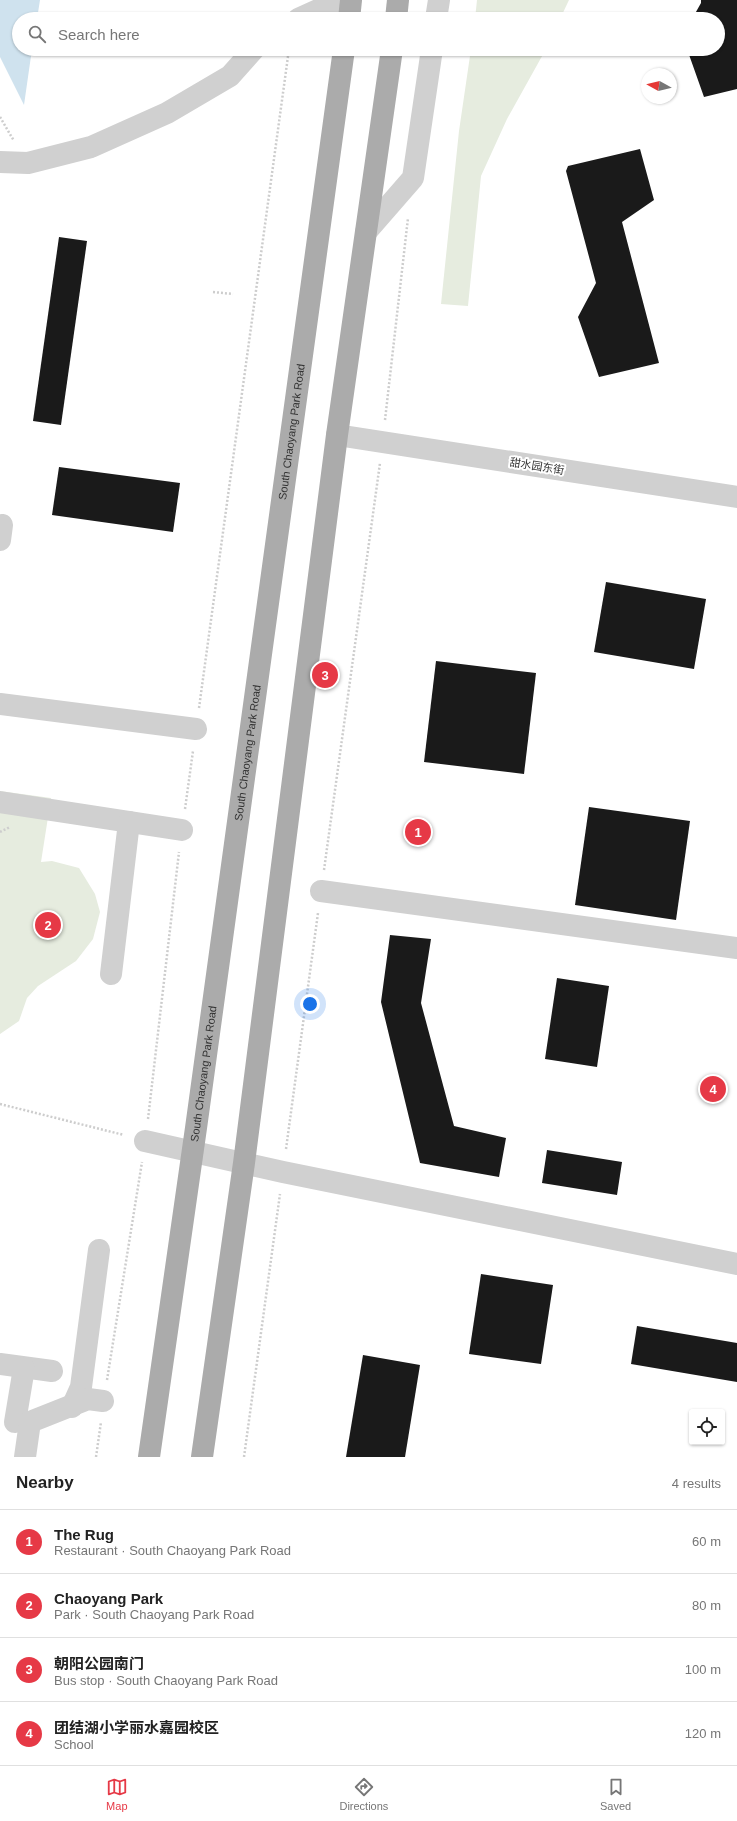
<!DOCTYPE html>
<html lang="en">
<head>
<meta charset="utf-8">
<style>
  body { margin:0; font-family:Arial,"Noto Sans SC",sans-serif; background:#f6f6f6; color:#222 }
  .controls { position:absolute; right:12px; bottom:12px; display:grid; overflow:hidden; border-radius:4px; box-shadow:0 1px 3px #0004 }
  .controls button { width:36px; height:36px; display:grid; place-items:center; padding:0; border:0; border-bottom:1px solid #e0e0e0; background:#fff; color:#222; font:20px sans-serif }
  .compass { position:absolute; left:641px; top:68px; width:36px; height:36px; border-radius:50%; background:#fff; box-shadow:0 1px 3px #0004; rotate:278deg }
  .you { position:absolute; left:310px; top:1004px; width:14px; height:14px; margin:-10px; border:3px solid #fff; border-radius:50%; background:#1a73e8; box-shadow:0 0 0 6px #1a73e833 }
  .badge { display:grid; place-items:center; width:26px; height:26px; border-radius:50%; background:#e63946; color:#fff; font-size:13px; font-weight:700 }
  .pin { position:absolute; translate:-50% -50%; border:2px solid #fff; box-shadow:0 1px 4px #0006 }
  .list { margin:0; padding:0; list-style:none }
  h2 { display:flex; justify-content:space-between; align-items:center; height:52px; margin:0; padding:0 16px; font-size:17px }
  h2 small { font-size:13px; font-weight:400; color:#767676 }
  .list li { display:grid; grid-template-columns:26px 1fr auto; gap:12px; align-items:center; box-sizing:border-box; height:64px; padding:0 16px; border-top:1px solid #e0e0e0 }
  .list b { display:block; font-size:15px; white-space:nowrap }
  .list p { margin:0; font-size:13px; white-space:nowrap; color:#767676 }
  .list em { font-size:13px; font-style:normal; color:#767676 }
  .icon { flex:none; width:22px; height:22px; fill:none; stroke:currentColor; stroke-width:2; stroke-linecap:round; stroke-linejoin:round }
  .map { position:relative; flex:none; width:737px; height:1457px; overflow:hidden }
  .search { position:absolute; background:#fff; box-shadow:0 1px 3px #0004; left:12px; right:12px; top:12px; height:44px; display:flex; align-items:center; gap:10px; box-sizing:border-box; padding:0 14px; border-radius:22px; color:#767676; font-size:15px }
  .sheet { height:308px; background:#fff }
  nav { display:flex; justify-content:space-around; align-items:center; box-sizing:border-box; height:56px; border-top:1px solid #e0e0e0; background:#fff; font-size:11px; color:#767676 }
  nav a { display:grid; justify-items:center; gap:2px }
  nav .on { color:#e63946 }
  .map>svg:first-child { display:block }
  .green { fill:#e6ecdf }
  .water { fill:#cfe2ee }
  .building { fill:#1a1a1a }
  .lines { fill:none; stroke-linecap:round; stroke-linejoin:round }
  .path { stroke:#cdcdcd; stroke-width:2.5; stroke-dasharray:2 2; stroke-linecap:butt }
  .minor { stroke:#d0d0d0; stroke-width:22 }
  .major { stroke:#ababab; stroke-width:22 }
  .labels { text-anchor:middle; stroke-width:4; stroke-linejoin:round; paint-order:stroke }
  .street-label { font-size:11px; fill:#333; stroke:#fff }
</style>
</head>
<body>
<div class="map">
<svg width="737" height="1457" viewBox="0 0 737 1457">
  <rect width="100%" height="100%" fill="#fff"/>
  <g class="green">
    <polygon points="477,0 569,0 560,19 475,19"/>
    <polygon points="471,49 546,49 507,119 481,176 468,306 441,304 459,131"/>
    <polygon points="0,791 51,798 41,862 52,861 79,868 95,894 100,912 93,939 76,961 38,986 27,998 19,1021 0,1034"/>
  </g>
  <polygon class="water" points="0,0 40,0 37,19 19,19 19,49 32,49 24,105 0,57"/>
  <g class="building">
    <polygon points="701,0 737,0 737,89 704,97 687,49 718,49 718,19 692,19 701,3"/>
    <polygon points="640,149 654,200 622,222 659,363 599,377 578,317 596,283 566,171 568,166"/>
    <polygon points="59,237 87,241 61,425 33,421"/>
    <polygon points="59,467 180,483 173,532 52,515"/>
    <polygon points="606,582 706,599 694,669 594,652"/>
    <polygon points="436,661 536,673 524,774 424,762"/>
    <polygon points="589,807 690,821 676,920 575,905"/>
    <polygon points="390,935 431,939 421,1003 454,1126 506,1138 499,1177 420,1163 381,1002"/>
    <polygon points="557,978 609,986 597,1067 545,1059"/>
    <polygon points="547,1150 622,1162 617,1195 542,1183"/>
    <polygon points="481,1274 553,1285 541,1364 469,1354"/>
    <polygon points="637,1326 737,1343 737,1382 631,1364"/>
    <polygon points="363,1355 420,1365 405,1457 346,1457"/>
  </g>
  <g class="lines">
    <g class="path">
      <polyline points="0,117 14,141"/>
      <polyline points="213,292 233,294"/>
      <polyline points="385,420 408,218"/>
      <polyline points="199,708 289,49"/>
      <polyline points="185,809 193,751"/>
      <polyline points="0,832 10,827"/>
      <polyline points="324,870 380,463"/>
      <polyline points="0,1104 124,1135"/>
      <polyline points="148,1119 179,852"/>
      <polyline points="286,1149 318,913"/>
      <polyline points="107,1380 142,1162"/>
      <polyline points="96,1457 101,1422"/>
      <polyline points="244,1457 280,1194"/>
    </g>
    <g class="minor">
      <polyline points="298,19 340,0"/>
      <polyline points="436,19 439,0"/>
      <polyline points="0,162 28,163 91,147 167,113 230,76 254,49"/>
      <polyline points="366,232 413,178 432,49"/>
      <polyline points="337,435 737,497"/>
      <polyline points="0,540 2,525"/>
      <polyline points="0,704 196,729"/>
      <polyline points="0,802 182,830"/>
      <polyline points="321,891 737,948"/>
      <polyline points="111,974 129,822"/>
      <polyline points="145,1141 283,1172 737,1264"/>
      <polyline points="0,1364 52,1371"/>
      <polyline points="72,1407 81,1387 99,1250"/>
      <polyline points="15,1422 24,1368"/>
      <polyline points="25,1457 30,1422 88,1399 103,1401"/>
    </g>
    <g class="major">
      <polyline points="349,19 351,0"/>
      <polyline points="396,19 398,0"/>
      <path id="s1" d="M149,1457L196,1128L344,49"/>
      <polyline points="202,1457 244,1163 337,435 392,49"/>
    </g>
  </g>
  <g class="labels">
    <g class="street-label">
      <text dy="4" stroke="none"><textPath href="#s1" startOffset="1035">South Chaoyang Park Road</textPath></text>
      <text transform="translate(537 466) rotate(9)" y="4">甜水园东街</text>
      <text dy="4" stroke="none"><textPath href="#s1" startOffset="711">South Chaoyang Park Road</textPath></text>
      <text dy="4" stroke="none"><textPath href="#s1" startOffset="387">South Chaoyang Park Road</textPath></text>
    </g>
  </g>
</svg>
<div class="controls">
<button><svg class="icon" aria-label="locate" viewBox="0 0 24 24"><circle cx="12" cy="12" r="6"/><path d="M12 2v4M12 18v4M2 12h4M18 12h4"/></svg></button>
</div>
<svg class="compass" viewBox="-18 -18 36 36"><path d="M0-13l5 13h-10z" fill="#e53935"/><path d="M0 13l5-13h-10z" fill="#767676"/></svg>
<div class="you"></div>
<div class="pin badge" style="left:418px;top:832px">1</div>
<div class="pin badge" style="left:48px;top:925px">2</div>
<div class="pin badge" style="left:325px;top:675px">3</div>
<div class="pin badge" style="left:713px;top:1089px">4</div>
<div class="search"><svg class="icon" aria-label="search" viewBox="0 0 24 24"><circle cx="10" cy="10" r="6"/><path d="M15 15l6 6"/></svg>Search here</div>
</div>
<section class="sheet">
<h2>Nearby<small>4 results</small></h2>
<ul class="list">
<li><span class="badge">1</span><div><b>The Rug</b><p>Restaurant · South Chaoyang Park Road</p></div><em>60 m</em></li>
<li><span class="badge">2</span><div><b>Chaoyang Park</b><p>Park · South Chaoyang Park Road</p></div><em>80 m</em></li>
<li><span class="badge">3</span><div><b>朝阳公园南门</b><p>Bus stop · South Chaoyang Park Road</p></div><em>100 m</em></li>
<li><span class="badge">4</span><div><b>团结湖小学丽水嘉园校区</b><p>School</p></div><em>120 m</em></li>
</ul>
</section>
<nav>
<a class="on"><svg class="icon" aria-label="map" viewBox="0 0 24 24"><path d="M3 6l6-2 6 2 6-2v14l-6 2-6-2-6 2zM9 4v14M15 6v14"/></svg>Map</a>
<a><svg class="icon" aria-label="directions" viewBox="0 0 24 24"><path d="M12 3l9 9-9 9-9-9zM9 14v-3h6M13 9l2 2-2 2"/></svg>Directions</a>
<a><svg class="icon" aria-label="saved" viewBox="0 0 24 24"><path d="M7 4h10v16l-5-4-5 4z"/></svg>Saved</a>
</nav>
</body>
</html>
